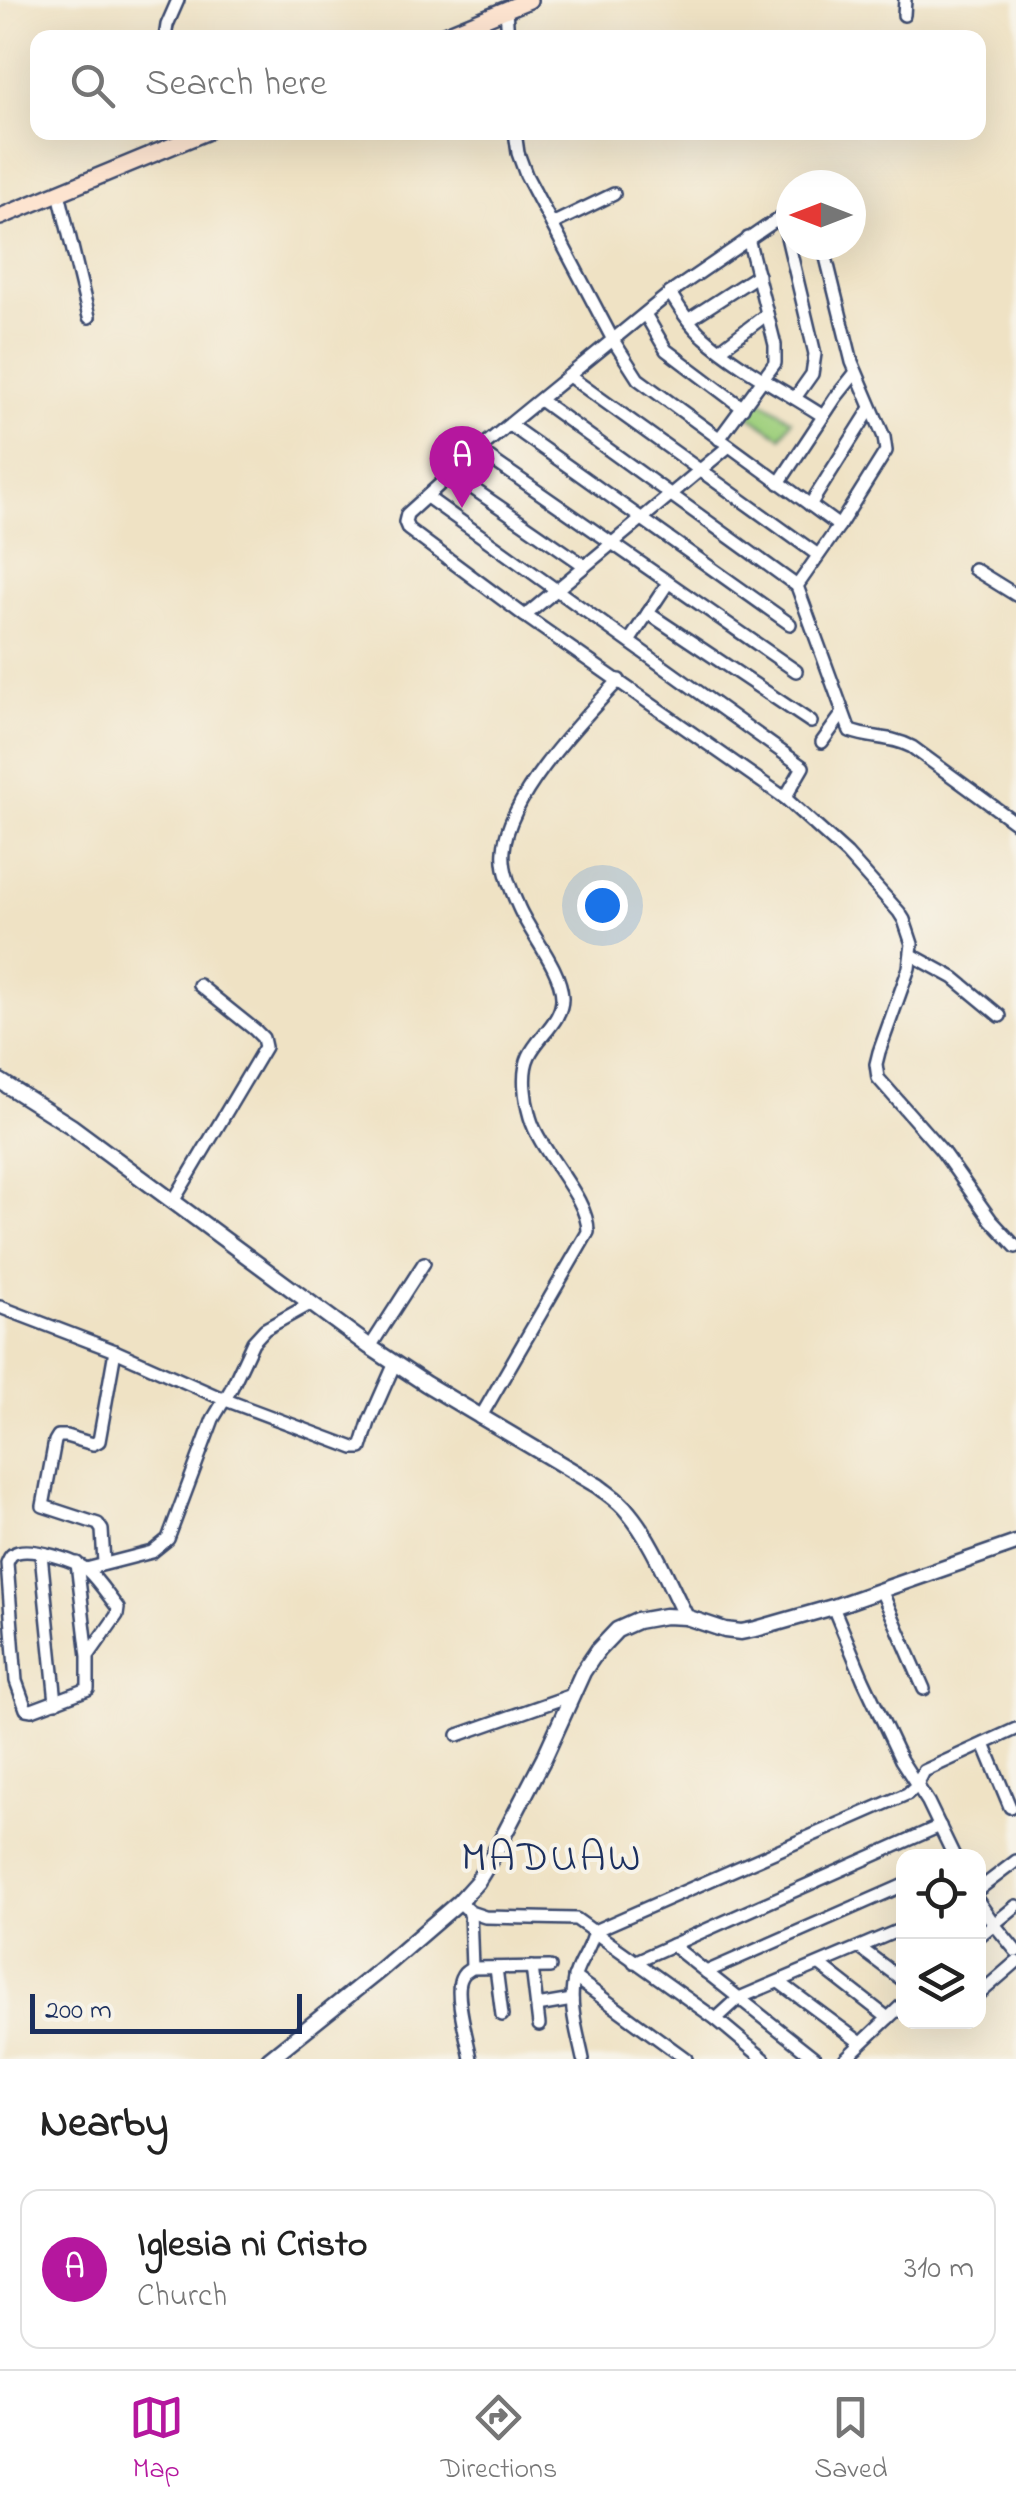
<!DOCTYPE html>
<html lang="en">
<head>
<meta charset="utf-8">
<style>
  body { margin:0; font-family:"Indie Flower",sans-serif; background:#f2f2f2; color:#222 }
  .controls { position:absolute; right:30px; bottom:30px; display:grid; overflow:hidden; border-radius:20px; box-shadow:0 10px 40px #0002 }
  .controls button { width:90px; height:90px; display:grid; place-items:center; padding:0; border:0; border-bottom:2px solid #e0e0e0; background:#fff; color:#222; font:50px sans-serif }
  .compass { position:absolute; left:776px; top:170px; width:90px; height:90px; border-radius:50%; background:#fff; box-shadow:0 10px 40px #0002; rotate:270deg }
  .scale { position:absolute; left:30px; bottom:25px; width:272px; box-sizing:border-box; padding-left:10px; border:5px solid #1b2f5e; border-top:0; font-size:28px; line-height:35px; white-space:nowrap; color:#1b2f5e; -webkit-text-stroke:8px #f7f3e8; paint-order:stroke }
  .you { position:absolute; left:602px; top:905px; width:35px; height:35px; margin:-25px; border:8px solid #fff; border-radius:50%; background:#1a73e8; box-shadow:0 0 0 15px #1a73e833 }
  .badge { display:grid; place-items:center; width:65px; height:65px; border-radius:50%; background:#b5179e; color:#fff; font-size:32px; font-weight:700 }
  .pin { position:absolute; translate:-50% -82px; filter:drop-shadow(0 2px 5px #0008) }
  .pin::after { content:''; position:absolute; top:52px; width:35px; height:30px; background:inherit; clip-path:polygon(0 0,100% 0,50% 100%) }
  .list { margin:0; padding:0; list-style:none }
  h2 { display:flex; justify-content:space-between; align-items:center; height:130px; margin:0; padding:0 40px; font-size:42px }
  h2 small { font-size:32px; font-weight:400; color:#767676 }
  .list li { display:grid; grid-template-columns:65px 1fr auto; gap:30px; align-items:center; box-sizing:border-box; height:160px; margin:0 20px 20px; padding:0 20px; border:2px solid #e0e0e0; border-radius:20px }
  .list b { display:block; font-size:38px; white-space:nowrap }
  .list p { margin:0; font-size:32px; white-space:nowrap; color:#767676 }
  .list em { font-size:32px; font-style:normal; color:#767676 }
  .icon { flex:none; width:55px; height:55px; fill:none; stroke:currentColor; stroke-width:2; stroke-linecap:round; stroke-linejoin:round }
  .map { position:relative; flex:none; width:1016px; height:2059px; overflow:hidden }
  .search { position:absolute; background:#fff; box-shadow:0 10px 40px #0002; left:30px; right:30px; top:30px; height:110px; display:flex; align-items:center; gap:25px; box-sizing:border-box; padding:0 35px; border-radius:20px; color:#767676; font-size:38px }
  .sheet { height:310px; background:#fff }
  nav { display:flex; justify-content:space-around; align-items:center; box-sizing:border-box; height:140px; border-top:2px solid #e0e0e0; background:#fff; font-size:28px; color:#767676 }
  nav a { display:grid; justify-items:center; gap:5px }
  nav .on { color:#b5179e }
  .map>svg:first-child { display:block }
  .green { fill:#a0d07f; stroke:#5e806e; stroke-width:2.5 }
  .lines { fill:none; stroke-linecap:round; stroke-linejoin:round }
  .minor-casing { stroke:#3b4a6d; stroke-width:16 }
  .tertiary-casing { stroke:#3b4a6d; stroke-width:19 }
  .secondary-casing { stroke:#3b4a6d; stroke-width:20 }
  .minor { stroke:#fff; stroke-width:11 }
  .tertiary { stroke:#fff; stroke-width:14 }
  .secondary { stroke:#fde4d0; stroke-width:15 }
  .labels { text-anchor:middle; stroke-width:8; stroke-linejoin:round; paint-order:stroke }
  .neighbourhood-label { font-size:42px; letter-spacing:2.5px; fill:#1b2f5e; stroke:#f7f3e8 }
</style>
</head>
<body>
<div class="map">
<svg width="1016" height="2059" viewBox="0 0 1016 2059">
  <rect width="100%" height="100%" fill="#f7f3e8"/>
  <filter id="ink" filterUnits="userSpaceOnUse"><feTurbulence type="fractalNoise" baseFrequency=".01" numOctaves="2"/><feDisplacementMap in="SourceGraphic" scale="20" xChannelSelector="R" yChannelSelector="G"/><feConvolveMatrix kernelMatrix="1 2 1 2 8 2 1 2 1" color-interpolation-filters="sRGB"/></filter>
  <filter id="wash" filterUnits="userSpaceOnUse"><feTurbulence type="fractalNoise" baseFrequency=".0048" numOctaves="4" result="noise"/><feDisplacementMap in="SourceGraphic" scale="40" xChannelSelector="R" yChannelSelector="G"/><feGaussianBlur stdDeviation="2.25" result="paint"/><feColorMatrix in="noise" values="0 0 0 0 0 0 0 0 0 0 0 0 0 0 0 0 0 1.4 0 .05"/><feComposite in="paint" operator="in"/></filter>
  <g filter="url(#wash)">
    <rect width="100%" height="100%" fill="#efe2c4"/>
    <polygon class="green" points="757,397 792,420 781,437 746,414"/>
  </g>
  <g filter="url(#ink)">
    <g class="lines">
      <g class="minor-casing">
        <g id="minor">
          <polyline points="506,9 508,38"/>
          <polyline points="904,15 905,0"/>
          <polyline points="165,38 167,25 178,0"/>
          <polyline points="515,132 518,153 526,175 613,340 638,379 839,526"/>
          <polyline points="834,185 840,181"/>
          <polyline points="59,193 89,317"/>
          <polyline points="791,210 670,293 478,450 407,514 405,522 408,529 525,616 785,798 847,854 899,912 904,920 912,944 909,968 879,1052 876,1064 878,1078 942,1151 991,1220 1016,1247"/>
          <polyline points="782,216 815,354 812,374 795,398"/>
          <polyline points="552,224 614,194"/>
          <path d="M670,293C680,309 690,325 704,337C737,367 785,391 823,416"/>
          <polyline points="645,314 666,350 743,408"/>
          <polyline points="688,320 758,275"/>
          <polyline points="721,349 767,314"/>
          <polyline points="569,376 818,555"/>
          <path d="M540,400L797,586L850,731C871,739 892,736 912,747L1016,823"/>
          <polyline points="510,425 790,624"/>
          <polyline points="719,439 775,363 775,345 748,238"/>
          <polyline points="478,450 796,671"/>
          <polyline points="452,474 585,566"/>
          <polyline points="779,483 836,397 856,372"/>
          <polyline points="427,497 803,767 785,798"/>
          <polyline points="810,505 871,408"/>
          <polyline points="974,569 1016,595"/>
          <polyline points="797,586 839,526 886,451 884,437 852,362 823,245"/>
          <polyline points="648,613 811,722"/>
          <polyline points="525,616 729,446"/>
          <polyline points="630,640 668,583"/>
          <polyline points="822,742 843,713"/>
          <polyline points="912,955 954,978 1000,1016"/>
          <polyline points="174,1200 265,1047 263,1038 255,1030 199,985"/>
          <polyline points="0,1307 115,1351 223,1399 354,1448 361,1448 369,1422 395,1363"/>
          <polyline points="370,1347 424,1263"/>
          <path d="M480,1418L588,1232C589,1198 540,1153 530,1117C525,1100 521,1073 529,1056C538,1036 563,1021 562,997C561,969 531,935 519,908C511,890 502,869 504,850C508,796 583,719 619,680"/>
          <polyline points="41,1554 56,1702"/>
          <path d="M77,1563L88,1656V1689L32,1710L26,1709L16,1681L7,1563C10,1557 10,1554 18,1552C33,1548 75,1560 87,1570C99,1581 108,1596 118,1608L117,1615L88,1656"/>
          <polyline points="104,1563 102,1530 98,1524 43,1506 55,1441 58,1436 66,1436 93,1444 99,1441 115,1351"/>
          <polyline points="86,1569 152,1552 168,1539 213,1419 231,1389 253,1342 265,1329 312,1303"/>
          <polyline points="881,1590 924,1689"/>
          <polyline points="833,1607 863,1679 901,1760 928,1802 954,1856"/>
          <polyline points="458,1735 572,1695"/>
          <polyline points="984,1744 1010,1807"/>
          <polyline points="978,1890 1016,1861"/>
          <polyline points="978,1901 994,1924 1016,1951"/>
          <polyline points="459,1902 470,1912 485,1917 576,1919 716,2019 764,2059"/>
          <polyline points="470,1912 472,1968"/>
          <polyline points="978,1937 1016,1906"/>
          <polyline points="672,1945 816,2059"/>
          <polyline points="860,1948 904,1981"/>
          <polyline points="634,1962 940,1826"/>
          <polyline points="820,1965 888,2018"/>
          <polyline points="532,1967 539,2025"/>
          <polyline points="496,1968 502,2015"/>
          <polyline points="706,1972 904,1885"/>
          <polyline points="574,1977 686,2059"/>
          <polyline points="779,1982 861,2043"/>
          <polyline points="978,1995 1016,1962"/>
          <polyline points="537,2006 572,2000"/>
          <polyline points="716,2019 739,1998 904,1928"/>
          <path d="M471,2059C468,2041 454,1995 461,1979C464,1972 466,1972 472,1968L550,1967"/>
          <path d="M583,2059C578,2034 567,2002 575,1976C580,1959 590,1950 594,1931L907,1794L917,1785L924,1771L1016,1729"/>
          <polyline points="845,2059 904,2003"/>
        </g>
      </g>
      <g class="tertiary-casing">
        <g id="tertiary">
          <path d="M0,1081L71,1126L370,1347L426,1384L598,1486C608,1494 620,1501 628,1512C653,1542 668,1582 686,1617L725,1630L741,1632L756,1629L833,1607L1016,1543"/>
          <polyline points="269,2059 380,1970 459,1902 477,1882 493,1856 544,1758 583,1672 598,1650 617,1630 637,1621 665,1616 686,1617"/>
        </g>
      </g>
      <g class="secondary-casing">
        <g id="secondary">
          <polyline points="437,38 529,0"/>
          <polyline points="0,217 206,132"/>
        </g>
      </g>
      <use href="#minor" class="minor"/>
      <use href="#tertiary" class="tertiary"/>
      <use href="#secondary" class="secondary"/>
    </g>
  </g>
  <g class="labels">
    <g class="neighbourhood-label">
      <text x="552" y="1870">MADUAW</text>
    </g>
  </g>
</svg>
<div class="controls">
<button><svg class="icon" aria-label="locate" viewBox="0 0 24 24"><circle cx="12" cy="12" r="6"/><path d="M12 2v4M12 18v4M2 12h4M18 12h4"/></svg></button>
<button><svg class="icon" aria-label="layers" viewBox="0 0 24 24"><path d="M12 4l9 5-9 5-9-5zM3 14l9 5 9-5"/></svg></button>
</div>
<svg class="compass" viewBox="-18 -18 36 36"><path d="M0-13l5 13h-10z" fill="#e53935"/><path d="M0 13l5-13h-10z" fill="#767676"/></svg>
<div class="scale">200 m</div>
<div class="you"></div>
<div class="pin badge" style="left:462px;top:508px">A</div>
<div class="search"><svg class="icon" aria-label="search" viewBox="0 0 24 24"><circle cx="10" cy="10" r="6"/><path d="M15 15l6 6"/></svg>Search here</div>
</div>
<section class="sheet">
<h2>Nearby<small></small></h2>
<ul class="list">
<li><span class="badge">A</span><div><b>Iglesia ni Cristo</b><p>Church</p></div><em>310 m</em></li>
</ul>
</section>
<nav>
<a class="on"><svg class="icon" aria-label="map" viewBox="0 0 24 24"><path d="M3 6l6-2 6 2 6-2v14l-6 2-6-2-6 2zM9 4v14M15 6v14"/></svg>Map</a>
<a><svg class="icon" aria-label="directions" viewBox="0 0 24 24"><path d="M12 3l9 9-9 9-9-9zM9 14v-3h6M13 9l2 2-2 2"/></svg>Directions</a>
<a><svg class="icon" aria-label="saved" viewBox="0 0 24 24"><path d="M7 4h10v16l-5-4-5 4z"/></svg>Saved</a>
</nav>
</body>
</html>
